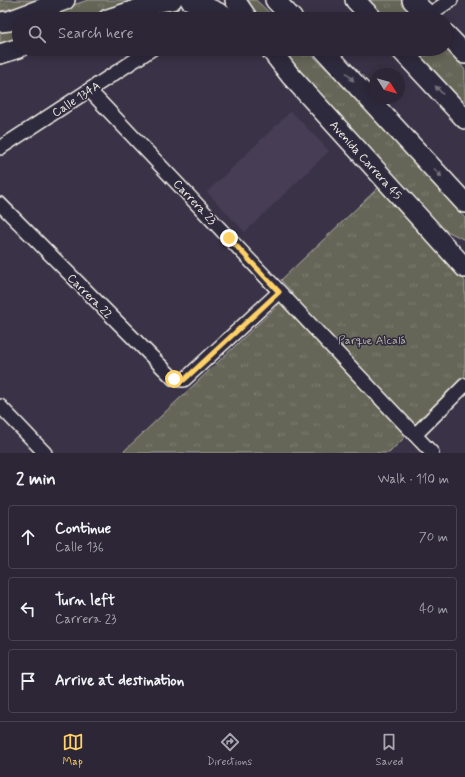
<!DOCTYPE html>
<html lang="en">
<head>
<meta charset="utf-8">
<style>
  body { margin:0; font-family:Mynerve,sans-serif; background:#383242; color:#f1f3f6 }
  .compass { position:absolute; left:369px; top:68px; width:36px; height:36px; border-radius:50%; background:#2c2636; box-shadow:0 2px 10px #0003; rotate:127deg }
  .stop { position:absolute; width:12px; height:12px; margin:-9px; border:3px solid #ffd166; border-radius:50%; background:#fff }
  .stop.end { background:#ffd166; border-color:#fff; box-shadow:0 1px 4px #0008 }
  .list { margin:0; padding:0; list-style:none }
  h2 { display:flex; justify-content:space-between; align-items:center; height:52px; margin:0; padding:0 16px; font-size:17px }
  h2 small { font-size:13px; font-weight:400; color:#a6a5ad }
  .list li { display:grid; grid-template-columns:26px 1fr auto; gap:12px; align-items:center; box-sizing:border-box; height:64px; margin:0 8px 8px; padding:0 8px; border:1px solid #484351; border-radius:4px }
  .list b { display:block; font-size:15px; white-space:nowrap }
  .list p { margin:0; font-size:13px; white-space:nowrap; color:#a6a5ad }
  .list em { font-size:13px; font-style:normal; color:#a6a5ad }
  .icon { flex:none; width:22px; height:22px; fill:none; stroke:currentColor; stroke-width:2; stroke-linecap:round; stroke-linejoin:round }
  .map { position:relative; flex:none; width:465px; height:453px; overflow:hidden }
  .search { position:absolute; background:#2c2636; box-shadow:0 2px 10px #0003; left:12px; right:12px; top:12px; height:44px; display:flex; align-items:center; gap:10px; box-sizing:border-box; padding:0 14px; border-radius:22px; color:#a6a5ad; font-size:15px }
  .sheet { height:268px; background:#2c2636 }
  nav { display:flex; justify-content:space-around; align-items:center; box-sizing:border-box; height:56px; border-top:1px solid #484351; background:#2c2636; font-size:11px; color:#a6a5ad }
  nav a { display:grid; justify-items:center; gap:2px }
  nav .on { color:#ffd166 }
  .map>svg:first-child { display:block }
  .built { fill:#473e55 }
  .grass { fill:url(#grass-tufts); stroke:#acaca0 }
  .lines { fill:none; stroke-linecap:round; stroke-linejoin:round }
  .minor-casing { stroke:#f4f1e8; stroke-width:16 }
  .highway-casing { stroke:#f4f1e8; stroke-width:22 }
  .minor { stroke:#2f2a3d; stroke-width:13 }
  .highway { stroke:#2f2a3d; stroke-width:19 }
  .oneway { fill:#747079 }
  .route { stroke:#ffd166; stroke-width:5 }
  .labels { text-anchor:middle; stroke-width:3; stroke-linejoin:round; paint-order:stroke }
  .street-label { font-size:12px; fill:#f4f1e8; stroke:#2f2a3d }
  .park-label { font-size:12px; fill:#bbb9ae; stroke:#2f2a3d }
</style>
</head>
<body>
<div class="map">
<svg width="465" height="453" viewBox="0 0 465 453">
  <defs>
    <pattern id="grass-tufts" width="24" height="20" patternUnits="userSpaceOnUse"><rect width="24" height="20" fill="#656658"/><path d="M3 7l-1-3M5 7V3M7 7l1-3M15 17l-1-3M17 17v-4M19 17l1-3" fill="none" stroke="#7c7c70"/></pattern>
  </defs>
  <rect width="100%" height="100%" fill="#3a3348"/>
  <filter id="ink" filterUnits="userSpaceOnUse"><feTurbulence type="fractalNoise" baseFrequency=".025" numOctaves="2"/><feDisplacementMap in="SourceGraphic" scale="8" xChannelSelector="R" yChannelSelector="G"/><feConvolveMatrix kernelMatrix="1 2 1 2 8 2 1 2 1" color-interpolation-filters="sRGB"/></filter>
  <g filter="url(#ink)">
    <polygon class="built" points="291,111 329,151 245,232 207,192"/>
    <g class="grass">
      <polygon points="0,0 42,0 1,11 0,11"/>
      <polygon points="88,0 138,0 80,19 32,19"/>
      <polygon points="243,0 256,0 276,19 256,19"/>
      <polygon points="366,0 404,0 424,19 384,19"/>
      <polygon points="19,23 19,39 0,45 0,29"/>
      <polygon points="446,45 465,70 465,105 413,49 446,49"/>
      <polygon points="279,49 306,49 351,93 465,218 465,240 445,230 426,216"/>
      <polygon points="379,187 465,281 465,377 389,453 122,453 292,292 281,280"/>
    </g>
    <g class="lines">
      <g class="minor-casing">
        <g id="minor">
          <polyline points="428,15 451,0"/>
          <polyline points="198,19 213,9"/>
          <polyline points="89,90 432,453"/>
          <polyline points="0,148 152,49"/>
          <polyline points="0,204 174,379 184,380 279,292"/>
          <polyline points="0,406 45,453"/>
          <polyline points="415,435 465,385"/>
        </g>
      </g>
      <g class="highway-casing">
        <g id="highway">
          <polyline points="190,0 217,12 229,19"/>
          <polyline points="235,0 248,19"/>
          <polyline points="275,0 293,19"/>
          <polyline points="355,0 373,19"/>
          <polyline points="412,0 432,19"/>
          <polyline points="108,19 160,2 172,0"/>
          <polyline points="0,22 9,21 65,0"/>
          <polyline points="446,34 465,54"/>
          <polyline points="270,49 290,75 465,268"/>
          <polyline points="323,49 465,203"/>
          <polyline points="400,49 465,119"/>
          <polyline points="0,54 19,48"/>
        </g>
      </g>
      <use href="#minor" class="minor"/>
      <use href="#highway" class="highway"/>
    </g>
    <defs><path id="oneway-solid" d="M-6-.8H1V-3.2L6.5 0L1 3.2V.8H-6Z"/></defs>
    <g class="oneway">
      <use href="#oneway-solid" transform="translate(350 77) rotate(48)"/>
      <use href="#oneway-solid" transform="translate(439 90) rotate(-133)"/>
      <use href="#oneway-solid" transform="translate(438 173) rotate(48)"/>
    </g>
  </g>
  <g class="lines" filter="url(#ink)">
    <polyline class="route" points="174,379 184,380 279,292 229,238"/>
  </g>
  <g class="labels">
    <g class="street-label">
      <text transform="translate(76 99) rotate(-33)" y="4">Calle 134A</text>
      <text transform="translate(366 160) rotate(48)" y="4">Avenida Carrera 45</text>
      <text transform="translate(195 202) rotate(47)" y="4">Carrera 23</text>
      <text transform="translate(90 296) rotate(45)" y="4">Carrera 22</text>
    </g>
    <g class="park-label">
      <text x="372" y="344">Parque Alcalá</text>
    </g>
  </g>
</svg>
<svg class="compass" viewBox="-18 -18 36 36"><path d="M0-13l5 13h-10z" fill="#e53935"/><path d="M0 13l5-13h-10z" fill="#a6a5ad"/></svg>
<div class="stop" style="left:174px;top:379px"></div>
<div class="stop end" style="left:229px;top:238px"></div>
<div class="search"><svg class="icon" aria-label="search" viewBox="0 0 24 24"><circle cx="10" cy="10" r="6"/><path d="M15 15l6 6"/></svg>Search here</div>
</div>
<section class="sheet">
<h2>2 min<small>Walk · 110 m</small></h2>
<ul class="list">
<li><svg class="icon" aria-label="ahead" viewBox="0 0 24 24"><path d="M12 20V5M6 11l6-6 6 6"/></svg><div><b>Continue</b><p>Calle 136</p></div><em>70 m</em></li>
<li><svg class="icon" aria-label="left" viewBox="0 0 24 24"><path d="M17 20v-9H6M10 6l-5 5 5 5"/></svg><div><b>Turn left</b><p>Carrera 23</p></div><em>40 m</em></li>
<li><svg class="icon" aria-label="arrive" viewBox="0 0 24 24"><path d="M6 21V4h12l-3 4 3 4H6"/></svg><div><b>Arrive at destination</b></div></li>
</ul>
</section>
<nav>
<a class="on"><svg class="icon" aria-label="map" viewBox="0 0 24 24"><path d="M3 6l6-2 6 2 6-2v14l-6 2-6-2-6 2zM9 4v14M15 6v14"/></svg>Map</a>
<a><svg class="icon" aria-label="directions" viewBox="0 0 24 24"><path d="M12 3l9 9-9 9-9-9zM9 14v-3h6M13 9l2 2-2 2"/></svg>Directions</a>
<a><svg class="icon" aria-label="saved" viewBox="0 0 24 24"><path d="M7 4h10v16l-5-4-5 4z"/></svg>Saved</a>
</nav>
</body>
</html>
